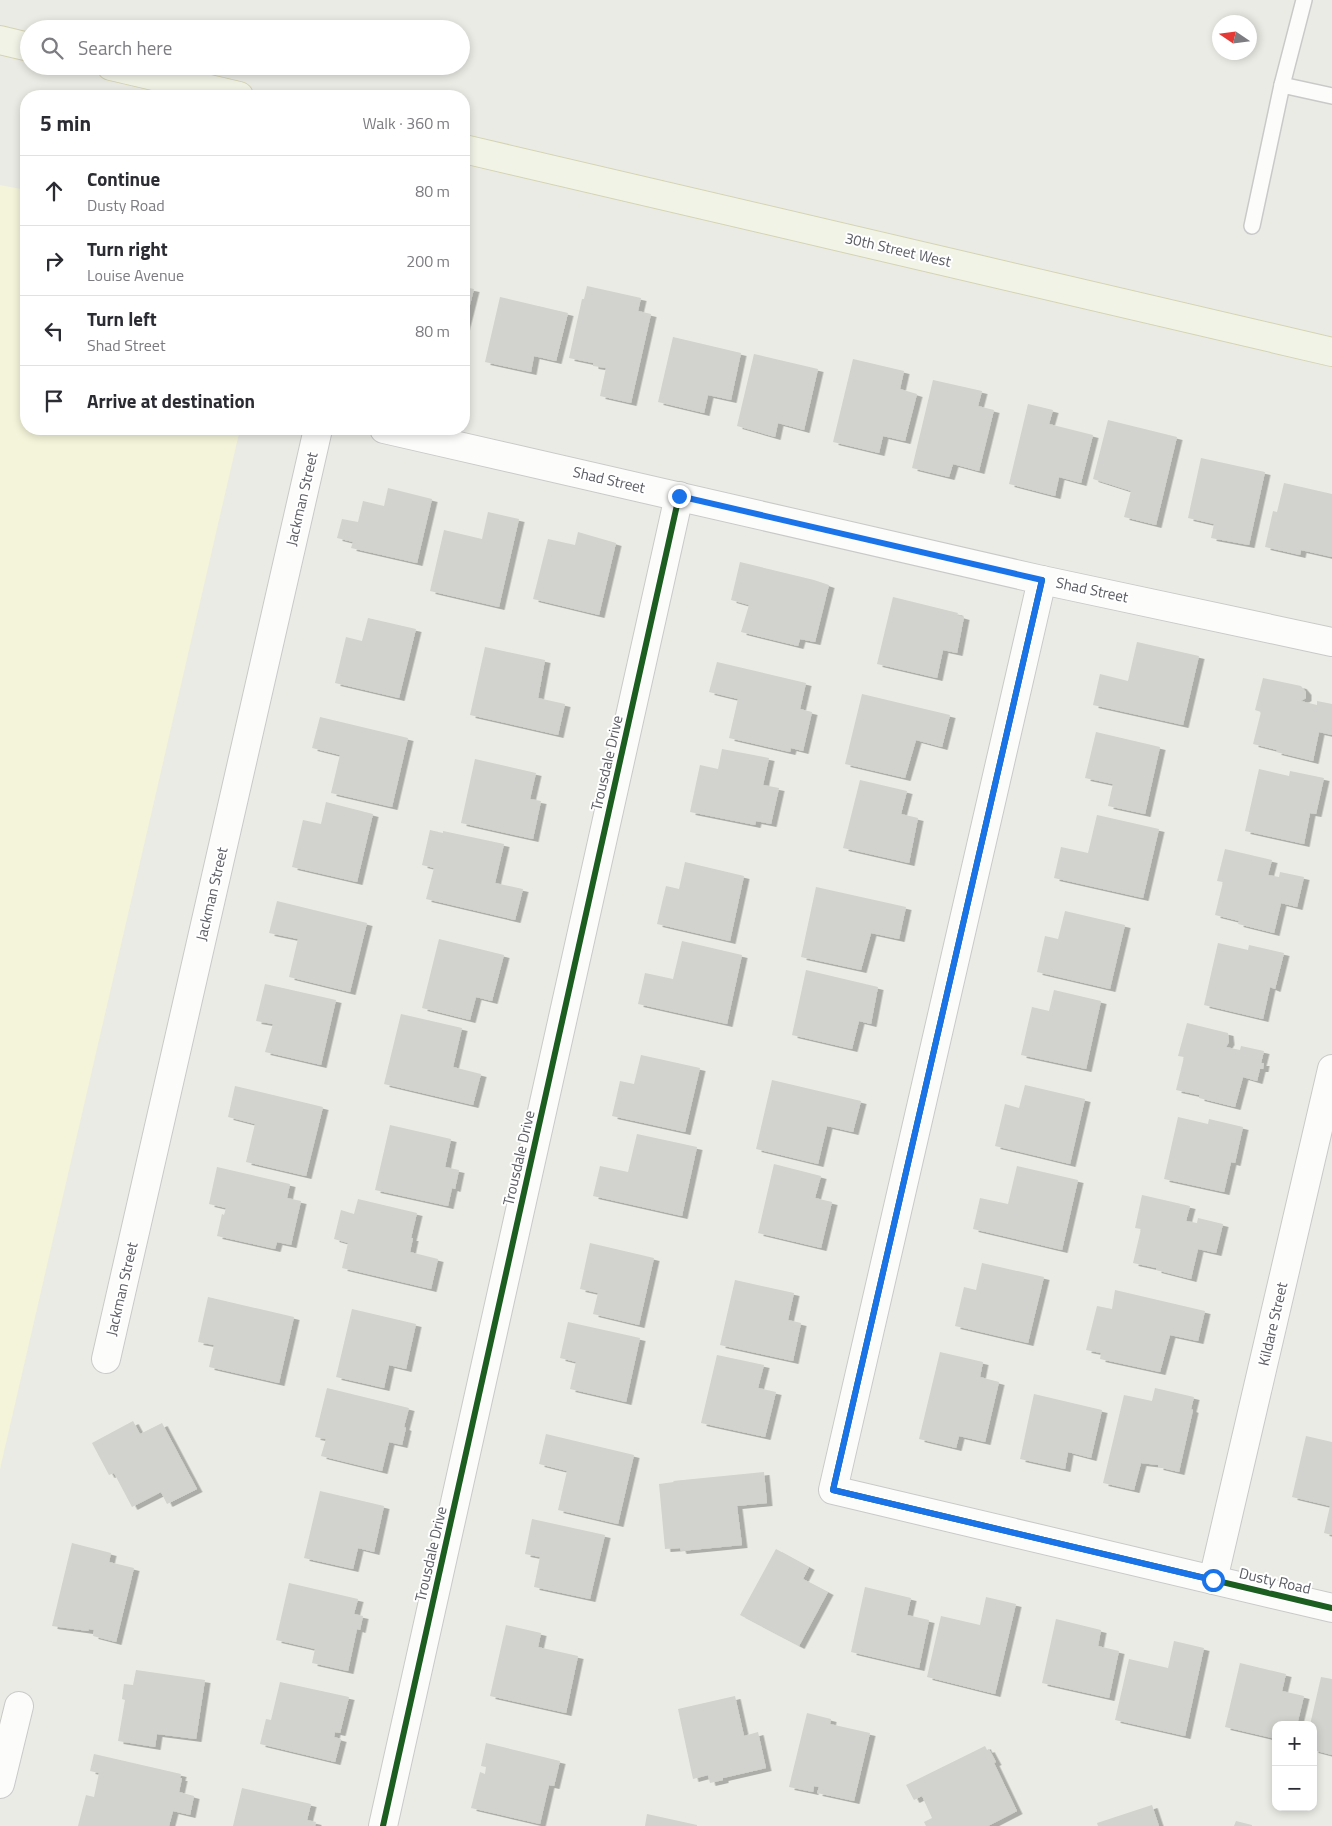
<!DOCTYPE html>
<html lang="en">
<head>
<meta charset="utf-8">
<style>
  body { margin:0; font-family:"Titillium Web",sans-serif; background:#f2f2f3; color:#2b2b33 }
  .controls { position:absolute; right:15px; bottom:15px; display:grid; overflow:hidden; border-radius:10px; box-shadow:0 2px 8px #0003 }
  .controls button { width:45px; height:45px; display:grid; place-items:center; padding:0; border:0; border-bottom:1px solid #e1e1e2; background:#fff; color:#2b2b33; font:25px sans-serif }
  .compass { position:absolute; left:1212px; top:15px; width:45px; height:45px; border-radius:50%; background:#fff; box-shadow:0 2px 8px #0003; rotate:283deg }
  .stop { position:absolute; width:15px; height:15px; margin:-11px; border:4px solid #1a73e8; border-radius:50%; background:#fff }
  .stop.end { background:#1a73e8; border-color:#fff; box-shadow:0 1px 5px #0008 }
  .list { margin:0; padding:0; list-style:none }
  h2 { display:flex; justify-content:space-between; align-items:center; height:65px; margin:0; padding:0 20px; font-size:21px }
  h2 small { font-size:16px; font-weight:400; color:#7c7c81 }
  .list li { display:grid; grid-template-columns:32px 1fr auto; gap:15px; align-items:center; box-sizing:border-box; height:70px; padding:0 20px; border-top:1px solid #e1e1e2 }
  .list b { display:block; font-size:19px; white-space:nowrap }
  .list p { margin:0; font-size:16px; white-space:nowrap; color:#7c7c81 }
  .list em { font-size:16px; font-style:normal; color:#7c7c81 }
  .icon { flex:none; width:28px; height:28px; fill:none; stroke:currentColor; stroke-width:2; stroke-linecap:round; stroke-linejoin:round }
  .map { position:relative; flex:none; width:1332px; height:1826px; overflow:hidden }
  .search { position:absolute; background:#fff; box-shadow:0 2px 8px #0003; left:20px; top:20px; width:450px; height:55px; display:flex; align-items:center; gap:12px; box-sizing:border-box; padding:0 18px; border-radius:28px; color:#7c7c81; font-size:19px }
  .panel { position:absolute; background:#fff; box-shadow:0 2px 8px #0003; left:20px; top:90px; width:450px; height:345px; border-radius:20px }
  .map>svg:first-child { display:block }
  .sand { fill:#f3f4d9 }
  .building { fill:#d2d2ce; filter:url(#shadow) }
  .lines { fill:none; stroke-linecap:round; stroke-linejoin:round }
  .service-casing { stroke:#c9c9c9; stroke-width:18 }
  .minor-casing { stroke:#c9c9c9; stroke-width:30 }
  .primary-casing { stroke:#d4d4b2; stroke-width:30 }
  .service { stroke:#fcfcfb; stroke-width:15 }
  .minor { stroke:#fcfcfb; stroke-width:28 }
  .primary { stroke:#f1f3e7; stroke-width:28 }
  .cycleway-casing { stroke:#fff; stroke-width:9 }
  .cycleway { stroke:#1b5e20; stroke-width:6 }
  .route { stroke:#1a73e8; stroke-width:6 }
  .labels { text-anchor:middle; stroke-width:4; stroke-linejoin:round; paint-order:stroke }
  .street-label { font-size:15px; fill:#5b5c64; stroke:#fff }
</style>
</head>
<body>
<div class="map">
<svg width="1332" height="1826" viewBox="0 0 1332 1826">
  <defs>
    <filter id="shadow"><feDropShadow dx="5.5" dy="3" stdDeviation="0" flood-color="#0004"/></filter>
  </defs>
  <rect width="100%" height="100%" fill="#ebebe5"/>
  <polygon class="sand" points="0,185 26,190 26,429 240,429 0,1469"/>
  <g class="building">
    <polygon points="587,286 641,298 638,311 651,314 631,403 600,396 606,368 593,366 593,363 569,358 582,299 584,299"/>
    <polygon points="464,287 474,289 464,328"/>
    <polygon points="500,297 568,313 556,361 534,356 531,372 485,362"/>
    <polygon points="673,337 741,353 731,400 708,395 704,413 658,402"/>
    <polygon points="754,354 818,369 804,430 778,423 775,437 737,426"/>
    <polygon points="853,359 904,371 900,389 917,394 905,441 883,436 879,453 833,442"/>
    <polygon points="933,380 982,391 978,406 994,410 979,471 953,464 949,477 912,468"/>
    <polygon points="1028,404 1053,410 1049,424 1093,435 1081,483 1059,477 1055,496 1009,484"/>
    <polygon points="1108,420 1177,437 1156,525 1124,517 1131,491 1093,479"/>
    <polygon points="1201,458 1265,472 1249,545 1211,538 1214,524 1188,518"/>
    <polygon points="1284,483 1332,494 1332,557 1301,550 1300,555 1265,547 1273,511 1277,512"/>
    <polygon points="388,488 432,499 417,563 351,548 353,542 337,538 342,519 358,522 363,501 384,506"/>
    <polygon points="488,512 519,519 499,607 430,591 444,530 482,539"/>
    <polygon points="578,532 616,543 599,615 533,599 548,539 575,545"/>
    <polygon points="740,562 814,580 829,585 815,642 800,639 798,646 741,632 749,605 731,600"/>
    <polygon points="893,597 958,613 957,615 964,617 957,653 943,650 937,678 877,664"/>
    <polygon points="368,618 416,629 399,698 335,683 346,637 362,641"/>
    <polygon points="1137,642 1199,656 1183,725 1093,705 1100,674 1128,681"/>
    <polygon points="485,647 545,660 538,698 565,704 558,735 470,715"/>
    <polygon points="717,662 806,683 800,709 812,712 803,751 791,748 790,752 729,738 738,699 709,692"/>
    <polygon points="1263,678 1301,686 1306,692 1306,698 1301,701 1317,705 1317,701 1332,704 1332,735 1319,732 1313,761 1276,752 1277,750 1253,744 1261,712 1255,710"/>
    <polygon points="862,694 950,715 942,747 916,740 905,778 845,764"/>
    <polygon points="320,717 408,738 392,807 331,793 340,755 312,748"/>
    <polygon points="1096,732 1160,747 1145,814 1108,806 1113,784 1085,778"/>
    <polygon points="722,749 769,758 763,785 779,788 771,824 756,821 755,825 690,812 700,765 718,769"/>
    <polygon points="475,759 536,773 530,799 541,801 533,839 461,823"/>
    <polygon points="1259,769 1289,776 1290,771 1324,778 1316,814 1310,813 1304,844 1245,831"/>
    <polygon points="860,780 907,791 901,814 918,818 909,863 843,848"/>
    <polygon points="326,802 373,814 357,882 292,867 303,820 321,824"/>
    <polygon points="1097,815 1159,829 1143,898 1054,878 1061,847 1088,853"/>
    <polygon points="430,830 443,833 443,831 504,844 495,883 523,889 515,920 426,899 434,868 422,865"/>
    <polygon points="1225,849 1272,860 1268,875 1279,877 1280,872 1304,877 1297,907 1281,903 1274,933 1238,924 1239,921 1215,915 1223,882 1217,881"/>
    <polygon points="685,862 744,876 730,941 657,924 666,886 679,889"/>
    <polygon points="816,887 906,907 899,939 871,933 861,970 801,957"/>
    <polygon points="277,901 367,923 350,992 289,977 298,939 269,933"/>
    <polygon points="1065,911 1125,925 1110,989 1037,972 1045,936 1058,939"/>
    <polygon points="439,939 504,955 492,1001 476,997 470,1020 422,1008"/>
    <polygon points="682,941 742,955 727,1024 638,1004 645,973 673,979"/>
    <polygon points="1218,943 1248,950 1249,945 1284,953 1275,989 1270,987 1263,1019 1204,1005"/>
    <polygon points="806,970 878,987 871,1024 859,1021 852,1049 792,1035"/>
    <polygon points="265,984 336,1000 321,1065 265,1052 273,1024 256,1021"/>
    <polygon points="1054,990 1101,1001 1086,1069 1021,1055 1032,1007 1049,1011"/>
    <polygon points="401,1014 462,1028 453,1067 481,1074 473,1105 384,1084"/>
    <polygon points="1187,1023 1228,1033 1229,1042 1226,1047 1240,1050 1241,1046 1264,1051 1261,1063 1264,1063 1263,1069 1260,1069 1257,1081 1243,1077 1235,1107 1199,1098 1199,1095 1176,1090 1184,1057 1178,1056"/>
    <polygon points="641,1055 700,1068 685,1132 612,1116 620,1081 634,1084"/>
    <polygon points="772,1080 861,1101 853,1132 827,1126 818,1164 756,1149"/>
    <polygon points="1025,1085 1085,1099 1070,1164 995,1146 1005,1104 1019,1108"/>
    <polygon points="235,1086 323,1107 306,1176 246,1162 255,1124 228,1117"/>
    <polygon points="1178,1117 1208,1124 1209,1119 1243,1127 1235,1163 1231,1162 1224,1192 1164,1179"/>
    <polygon points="390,1125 451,1139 445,1167 459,1170 455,1189 452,1188 448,1206 375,1190"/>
    <polygon points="637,1134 697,1147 682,1216 593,1196 600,1166 628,1172"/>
    <polygon points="774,1164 821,1176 815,1198 832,1202 821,1248 758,1233"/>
    <polygon points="1017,1166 1078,1180 1062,1250 973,1229 980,1198 1008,1204"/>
    <polygon points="217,1167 290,1184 287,1198 301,1201 291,1245 277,1242 275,1249 217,1236 222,1214 224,1215 226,1208 209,1204"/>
    <polygon points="1142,1195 1190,1206 1186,1221 1197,1223 1198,1218 1223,1224 1216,1253 1198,1249 1191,1279 1156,1270 1156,1268 1133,1263 1141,1229 1135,1228"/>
    <polygon points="358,1199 417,1213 411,1238 413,1238 410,1252 438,1259 431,1289 342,1268 348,1243 334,1239 341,1210 354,1214"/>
    <polygon points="590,1243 654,1258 639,1325 593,1314 598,1293 580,1289"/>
    <polygon points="982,1263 1044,1277 1028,1343 955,1326 964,1287 976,1290"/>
    <polygon points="735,1280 794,1293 788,1320 801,1323 793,1361 720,1345"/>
    <polygon points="1115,1290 1205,1311 1198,1341 1170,1335 1160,1372 1100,1359 1101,1353 1086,1350 1097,1306 1112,1309"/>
    <polygon points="208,1297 294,1317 279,1383 209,1367 214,1345 198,1342"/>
    <polygon points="352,1309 416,1324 406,1369 389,1365 384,1388 336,1377"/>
    <polygon points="568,1322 640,1338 626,1402 570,1389 576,1362 560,1358"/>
    <polygon points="940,1352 983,1362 980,1377 999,1382 985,1442 959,1436 956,1448 919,1439"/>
    <polygon points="717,1355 764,1365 758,1388 776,1392 765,1437 701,1423"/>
    <polygon points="327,1388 409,1408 404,1427 406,1428 402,1445 389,1442 382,1471 321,1456 326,1439 315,1437"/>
    <polygon points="1155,1388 1194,1397 1191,1409 1193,1410 1179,1472 1158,1467 1158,1465 1141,1463 1134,1490 1103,1483 1124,1395 1152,1401"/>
    <polygon points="1034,1394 1102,1410 1091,1458 1068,1452 1065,1469 1020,1459"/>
    <polygon points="133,1421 140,1434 162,1423 197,1489 167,1504 161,1492 132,1507 114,1473 109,1475 92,1443"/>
    <polygon points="546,1434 634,1455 618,1524 558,1510 567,1471 539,1464"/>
    <polygon points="1306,1436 1332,1442 1332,1535 1324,1533 1330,1506 1292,1497"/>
    <polygon points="764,1472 767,1503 737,1506 742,1545 681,1551 680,1548 665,1549 659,1484 674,1482 673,1481"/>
    <polygon points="320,1491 384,1506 374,1552 358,1548 353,1569 304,1558"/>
    <polygon points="532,1519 605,1535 590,1599 534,1587 540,1557 525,1554"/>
    <polygon points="72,1543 111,1553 109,1562 134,1568 116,1642 93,1636 94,1630 89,1629 88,1631 52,1626"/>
    <polygon points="776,1549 809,1567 803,1579 828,1592 799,1646 740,1615"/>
    <polygon points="289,1583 358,1599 354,1614 363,1616 360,1630 357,1629 348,1671 312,1663 315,1649 276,1640"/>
    <polygon points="865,1587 911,1598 907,1615 929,1620 919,1668 851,1652"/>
    <polygon points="986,1597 1016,1604 995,1694 927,1677 941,1616 980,1625"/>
    <polygon points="1056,1619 1101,1630 1098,1646 1119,1651 1109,1698 1042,1683"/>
    <polygon points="506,1625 541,1633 538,1647 578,1656 566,1713 490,1696"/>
    <polygon points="1174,1641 1204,1648 1185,1736 1115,1720 1129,1659 1168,1668"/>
    <polygon points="1240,1663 1286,1674 1282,1691 1304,1696 1297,1725 1276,1725 1276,1739 1225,1727"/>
    <polygon points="136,1670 205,1680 196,1739 157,1734 155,1747 118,1741 125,1700 122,1699 124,1684 133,1685"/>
    <polygon points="1321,1677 1332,1679 1332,1755 1313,1750 1313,1725 1310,1725"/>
    <polygon points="280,1682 349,1697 340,1733 335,1732 334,1737 341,1739 335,1762 260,1744 266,1719 271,1720"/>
    <polygon points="735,1696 744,1736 758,1732 766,1768 723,1778 723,1780 710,1783 708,1775 693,1779 678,1709"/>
    <polygon points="807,1713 831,1719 830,1724 870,1733 854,1801 817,1793 819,1787 814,1786 813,1792 789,1787"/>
    <polygon points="486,1743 560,1761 554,1786 549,1785 540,1824 471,1808 480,1772 485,1774 486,1767 481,1766"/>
    <polygon points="985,1746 987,1750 989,1749 996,1762 994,1763 1017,1811 988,1826 926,1826 924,1822 932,1818 922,1796 914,1800 906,1785"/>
    <polygon points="94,1754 181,1774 180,1778 182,1778 179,1792 194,1796 190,1815 173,1811 169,1826 78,1826 86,1795 94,1797 99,1773 90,1771"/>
    <polygon points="242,1788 311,1804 307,1820 316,1822 315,1826 233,1826"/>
    <polygon points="1152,1805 1159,1826 1098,1826 1097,1823"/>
    <polygon points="647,1814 697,1825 697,1826 645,1826"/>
    <polygon points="1236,1821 1252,1825 1252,1826 1234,1826"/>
  </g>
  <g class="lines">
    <g class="service-casing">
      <g id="service">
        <polyline points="1282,85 1304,0"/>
        <polyline points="1252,226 1282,85 1332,96"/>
      </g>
    </g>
    <g class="minor-casing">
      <g id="minor">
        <polyline points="384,429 1042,580 1332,642"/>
        <polyline points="1042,580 833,1490 1332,1608"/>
        <polyline points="106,1359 318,429"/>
        <polyline points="1213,1580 1332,1069"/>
        <polyline points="0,1784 19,1706"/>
        <polyline points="383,1826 679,496"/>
      </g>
    </g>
    <g class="primary-casing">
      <g id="primary">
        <polyline points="0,40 29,47"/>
        <polyline points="111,66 239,96"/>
        <polyline points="464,149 1332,352"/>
      </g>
    </g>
    <use href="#service" class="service"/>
    <use href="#minor" class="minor"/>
    <use href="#primary" class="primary"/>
    <g class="cycleway-casing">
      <g id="cycleway">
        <polyline points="1042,580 833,1490 1332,1608"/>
        <polyline points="383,1826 679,496"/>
      </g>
    </g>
    <use href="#cycleway" class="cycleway"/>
  </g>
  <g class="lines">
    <polyline class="route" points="679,496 1042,580 833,1490 1213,1580"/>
  </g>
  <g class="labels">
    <g class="street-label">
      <text transform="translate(898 250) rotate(13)" y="5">30th Street West</text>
      <text transform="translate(609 480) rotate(13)" y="5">Shad Street</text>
      <text transform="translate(302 499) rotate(-77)" y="5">Jackman Street</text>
      <text transform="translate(1092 590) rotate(12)" y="5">Shad Street</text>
      <text transform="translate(607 763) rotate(-77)" y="5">Trousdale Drive</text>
      <text transform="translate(212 894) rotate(-77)" y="5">Jackman Street</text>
      <text transform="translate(519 1158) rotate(-77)" y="5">Trousdale Drive</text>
      <text transform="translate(122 1289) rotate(-77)" y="5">Jackman Street</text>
      <text transform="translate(1273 1324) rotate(-77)" y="5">Kildare Street</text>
      <text transform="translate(431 1554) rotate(-77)" y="5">Trousdale Drive</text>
      <text transform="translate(1275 1581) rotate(13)" y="5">Dusty Road</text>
    </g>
  </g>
</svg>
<div class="controls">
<button>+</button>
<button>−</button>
</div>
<svg class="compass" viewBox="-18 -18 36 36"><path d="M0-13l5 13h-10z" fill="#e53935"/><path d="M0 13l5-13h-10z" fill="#7c7c81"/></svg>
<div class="stop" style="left:1213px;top:1580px"></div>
<div class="stop end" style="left:679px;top:496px"></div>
<div class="search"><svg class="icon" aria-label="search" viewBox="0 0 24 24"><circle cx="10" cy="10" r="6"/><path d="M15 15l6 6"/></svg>Search here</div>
<section class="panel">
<h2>5 min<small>Walk · 360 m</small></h2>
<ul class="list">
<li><svg class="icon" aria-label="ahead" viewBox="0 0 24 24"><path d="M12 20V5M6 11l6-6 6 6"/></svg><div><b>Continue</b><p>Dusty Road</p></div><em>80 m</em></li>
<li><svg class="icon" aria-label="right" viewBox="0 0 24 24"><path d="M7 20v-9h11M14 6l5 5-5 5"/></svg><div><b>Turn right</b><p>Louise Avenue</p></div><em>200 m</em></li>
<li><svg class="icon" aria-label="left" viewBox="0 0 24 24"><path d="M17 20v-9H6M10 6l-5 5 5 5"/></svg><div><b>Turn left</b><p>Shad Street</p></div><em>80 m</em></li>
<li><svg class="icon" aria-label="arrive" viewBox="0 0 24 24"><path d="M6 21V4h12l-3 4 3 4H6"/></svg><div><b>Arrive at destination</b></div></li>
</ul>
</section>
</div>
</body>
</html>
